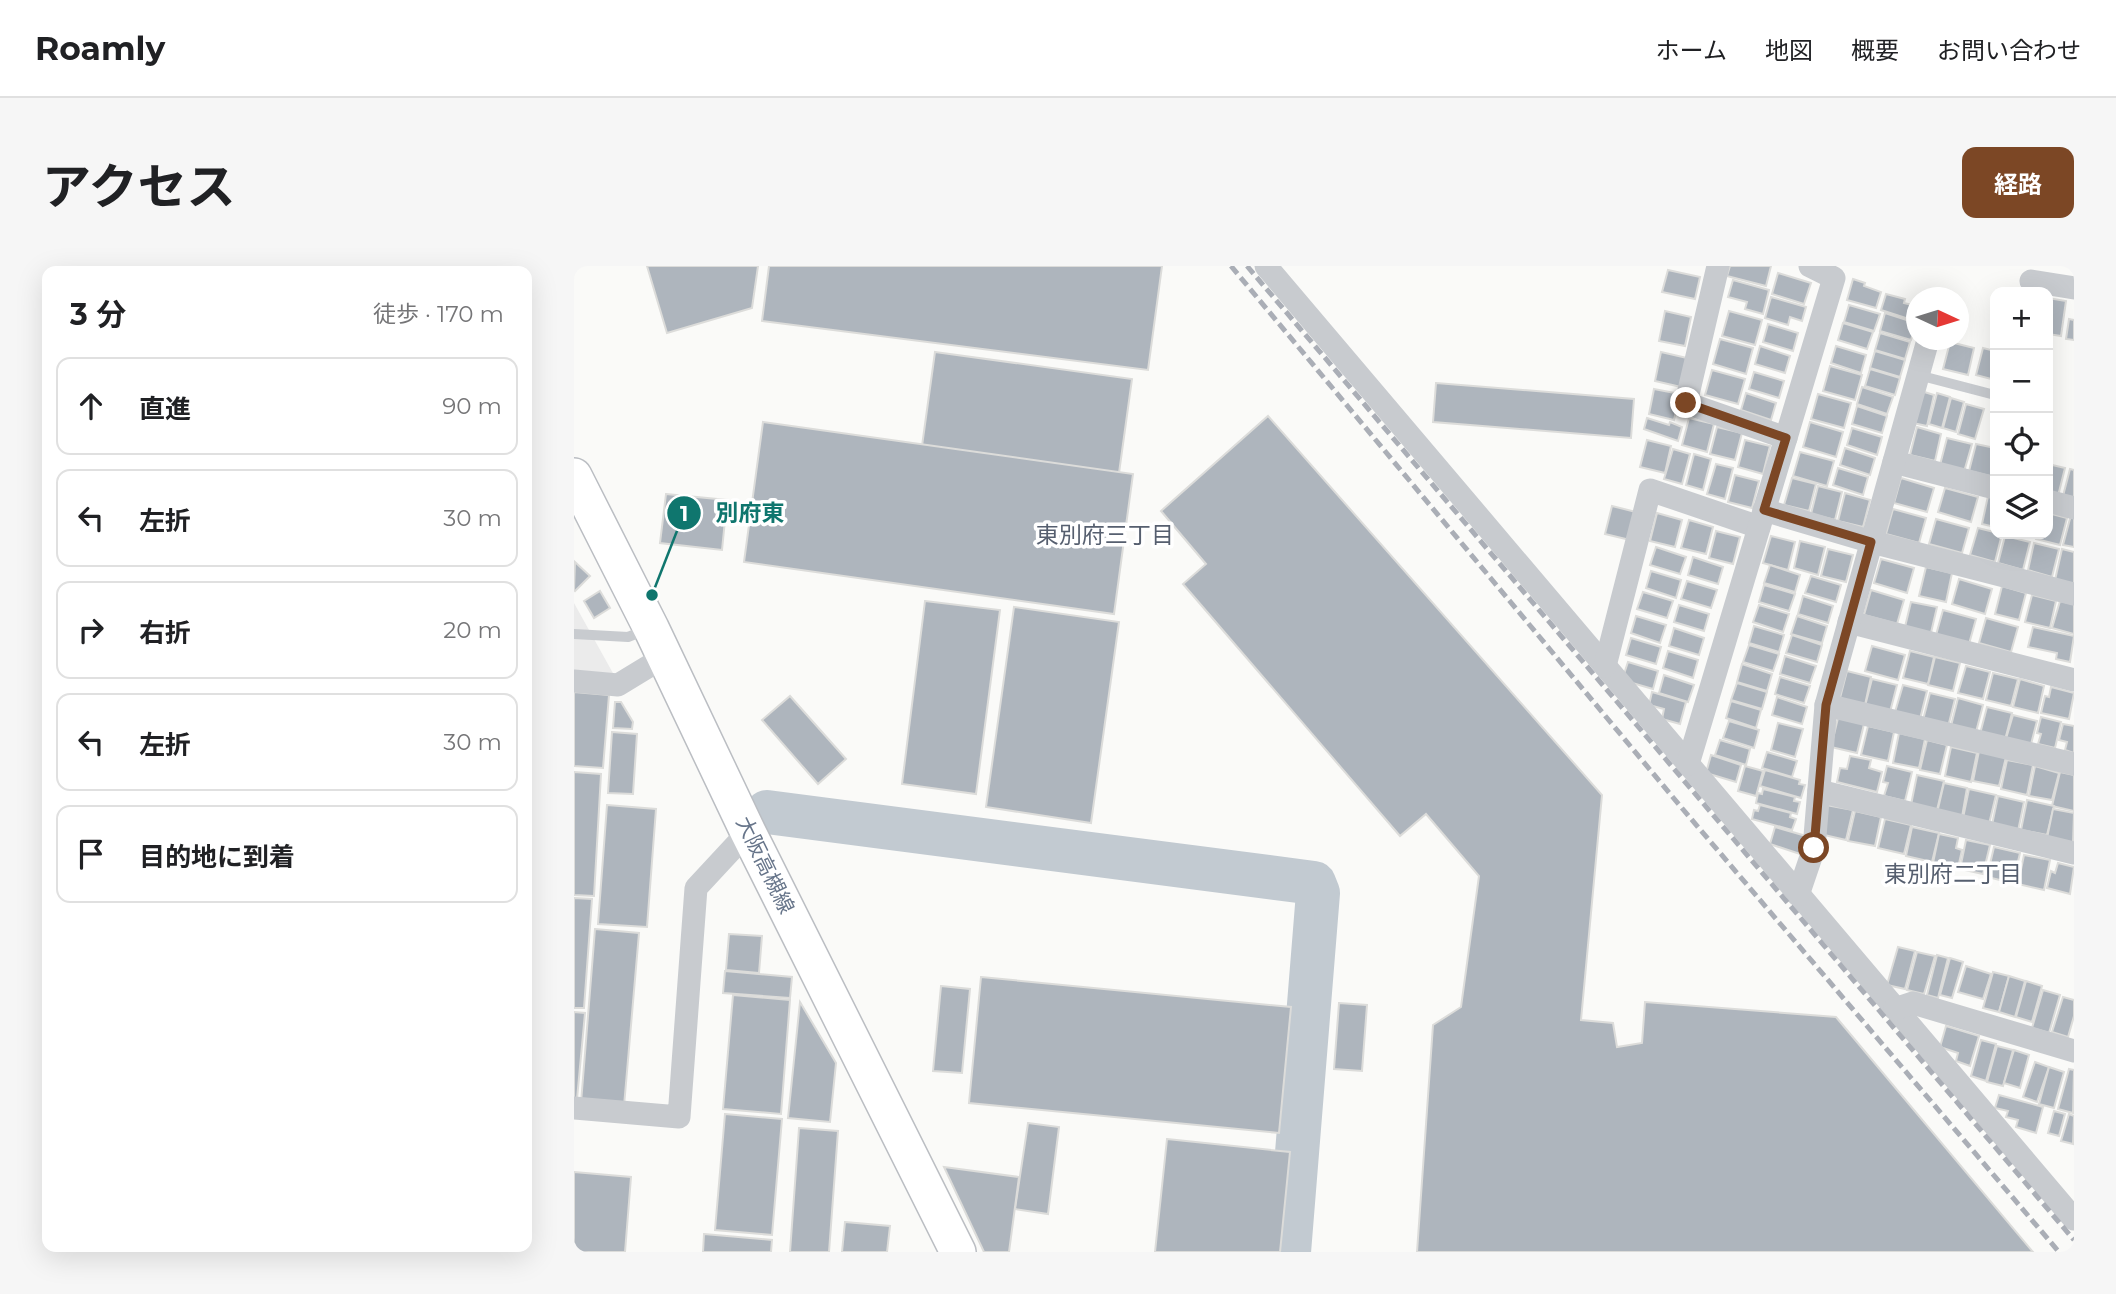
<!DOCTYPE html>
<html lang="ja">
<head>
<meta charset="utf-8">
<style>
  body { margin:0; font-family:Montserrat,"Noto Sans JP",sans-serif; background:#f6f6f6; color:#202124 }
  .controls { position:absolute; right:21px; top:21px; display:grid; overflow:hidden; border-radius:14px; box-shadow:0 7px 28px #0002 }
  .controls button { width:63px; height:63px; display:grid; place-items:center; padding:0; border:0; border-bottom:2px solid #e0e0e0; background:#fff; color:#202124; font:35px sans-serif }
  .compass { position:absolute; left:1332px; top:21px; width:63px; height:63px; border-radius:50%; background:#fff; box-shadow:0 7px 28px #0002; rotate:94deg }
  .stop { position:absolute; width:21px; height:21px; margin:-16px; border:5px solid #7c4725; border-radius:50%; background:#fff }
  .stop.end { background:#7c4725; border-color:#fff; box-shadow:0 2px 7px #0008 }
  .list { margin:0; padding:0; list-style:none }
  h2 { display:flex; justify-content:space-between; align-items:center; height:91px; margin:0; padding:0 28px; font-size:30px }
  h2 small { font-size:23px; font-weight:400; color:#757577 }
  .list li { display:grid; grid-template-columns:46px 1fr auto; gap:21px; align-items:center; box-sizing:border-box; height:98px; margin:0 14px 14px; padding:0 14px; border:2px solid #e0e0e0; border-radius:14px }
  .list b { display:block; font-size:26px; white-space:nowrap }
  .list em { font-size:23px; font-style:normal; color:#757577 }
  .icon { flex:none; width:38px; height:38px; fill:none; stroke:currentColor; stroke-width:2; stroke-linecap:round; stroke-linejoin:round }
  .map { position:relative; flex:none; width:1500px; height:986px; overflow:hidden; border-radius:14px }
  header { display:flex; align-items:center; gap:42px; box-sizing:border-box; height:98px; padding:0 35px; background:#fff; border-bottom:2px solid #e0e0e0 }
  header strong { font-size:33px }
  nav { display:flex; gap:38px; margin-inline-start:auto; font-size:24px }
  .intro { display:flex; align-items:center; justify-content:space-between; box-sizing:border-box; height:168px; padding:0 42px }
  h1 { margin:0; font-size:49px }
  .button { padding:18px 32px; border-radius:14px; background:#7c4725; color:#fff; font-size:24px; font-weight:700 }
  main { display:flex; gap:42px; padding:0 42px }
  aside { flex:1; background:#fff; border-radius:14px; box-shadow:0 7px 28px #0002 }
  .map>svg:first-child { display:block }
  .built { fill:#ebebeb }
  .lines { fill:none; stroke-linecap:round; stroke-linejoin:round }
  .river { stroke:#c2cad1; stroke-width:44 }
  .building { fill:#aeb5bd; stroke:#dcdcda; stroke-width:2 }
  .primary-casing { stroke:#bbbec3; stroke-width:38 }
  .lane { stroke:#c8cbcf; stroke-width:10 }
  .street { stroke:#c8cbcf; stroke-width:23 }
  .primary { stroke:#fff; stroke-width:35 }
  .rail { stroke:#aaaeb6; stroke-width:5; stroke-dasharray:10 5; stroke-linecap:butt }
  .route { stroke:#7c4725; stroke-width:9 }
  .labels { text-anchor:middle; stroke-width:7; stroke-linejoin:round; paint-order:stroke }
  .street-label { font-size:21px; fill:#67758a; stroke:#fff }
  .neighbourhood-label { font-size:23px; fill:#565f6f; stroke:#fff }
  .leader { fill:none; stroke:#0f766e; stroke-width:2.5 }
  .callout-dot { fill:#0f766e; stroke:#fff; stroke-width:2.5 }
  .mark-label { font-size:21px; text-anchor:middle; font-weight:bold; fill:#fff }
  .callout-label { font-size:23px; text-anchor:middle; font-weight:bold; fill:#0f766e; stroke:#fff; stroke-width:7; stroke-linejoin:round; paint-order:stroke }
</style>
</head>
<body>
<header>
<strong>Roamly</strong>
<nav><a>ホーム</a><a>地図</a><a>概要</a><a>お問い合わせ</a></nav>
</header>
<div class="intro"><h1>アクセス</h1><a class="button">経路</a></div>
<main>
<aside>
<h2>3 分<small>徒歩 · 170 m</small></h2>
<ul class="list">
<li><svg class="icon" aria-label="ahead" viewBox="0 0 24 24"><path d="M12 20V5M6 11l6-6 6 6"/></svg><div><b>直進</b></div><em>90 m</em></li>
<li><svg class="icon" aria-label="left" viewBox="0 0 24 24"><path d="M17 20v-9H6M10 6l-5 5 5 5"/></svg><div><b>左折</b></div><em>30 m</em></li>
<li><svg class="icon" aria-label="right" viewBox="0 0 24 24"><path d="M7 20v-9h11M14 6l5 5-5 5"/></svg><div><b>右折</b></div><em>20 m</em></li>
<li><svg class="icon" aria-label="left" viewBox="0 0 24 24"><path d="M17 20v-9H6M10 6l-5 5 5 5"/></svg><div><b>左折</b></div><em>30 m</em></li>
<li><svg class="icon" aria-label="arrive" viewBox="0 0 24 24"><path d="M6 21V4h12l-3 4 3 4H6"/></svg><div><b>目的地に到着</b></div></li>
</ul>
</aside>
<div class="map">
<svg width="1500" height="986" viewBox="0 0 1500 986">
  <rect width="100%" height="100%" fill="#fafaf8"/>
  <polygon class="built" points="0,337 40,409 0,406"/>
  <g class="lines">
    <polyline class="river" points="193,546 740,617 744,627 715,986"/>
  </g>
  <g class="building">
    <polygon points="73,0 184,0 178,42 93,67"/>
    <polygon points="195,0 588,0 574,104 188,55"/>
    <polygon points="1156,0 1197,0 1192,20 1153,10"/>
    <polygon points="1094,4 1126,11 1121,33 1088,26"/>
    <polygon points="1204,7 1237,17 1230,38 1198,28"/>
    <polygon points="1279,13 1291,17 1290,20 1307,26 1302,42 1273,34"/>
    <polygon points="1159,14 1195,24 1189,48 1171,43 1173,36 1154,31"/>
    <polygon points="1312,28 1331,33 1330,37 1342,40 1338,54 1307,44"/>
    <polygon points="1197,31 1232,41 1228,55 1216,51 1214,59 1191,52"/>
    <polygon points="1474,32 1492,35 1487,70 1474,68"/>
    <polygon points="1275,39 1306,48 1300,65 1270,56"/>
    <polygon points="1091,45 1117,51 1111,80 1085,75"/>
    <polygon points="1155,45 1188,54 1181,79 1148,70"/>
    <polygon points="1311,47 1342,57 1337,74 1306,65"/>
    <polygon points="1495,53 1500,54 1500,74 1492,73"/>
    <polygon points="1269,57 1299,66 1293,83 1264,74"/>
    <polygon points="1194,58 1224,67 1219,85 1189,76"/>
    <polygon points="1306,67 1336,76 1331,93 1301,84"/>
    <polygon points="1146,73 1179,82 1172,108 1139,98"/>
    <polygon points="1376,76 1400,82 1394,109 1369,103"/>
    <polygon points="1186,80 1216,90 1211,107 1181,98"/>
    <polygon points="1262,80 1292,89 1287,107 1257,97"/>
    <polygon points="1409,82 1421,85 1421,114 1402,109"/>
    <polygon points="1301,85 1331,94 1326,111 1296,102"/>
    <polygon points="361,86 558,113 545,207 348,180"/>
    <polygon points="1087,86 1113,92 1107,121 1081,115"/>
    <polygon points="1256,100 1288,109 1281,134 1249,125"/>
    <polygon points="1296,103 1326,112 1321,129 1291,120"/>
    <polygon points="1138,104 1171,113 1164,138 1131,129"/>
    <polygon points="1180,106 1210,115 1205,132 1175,123"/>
    <polygon points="862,117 1060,133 1057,172 859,156"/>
    <polygon points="1288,121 1319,131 1313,148 1283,138"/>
    <polygon points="1080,123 1106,128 1100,154 1075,148"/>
    <polygon points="1347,125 1360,129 1353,160 1339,157"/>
    <polygon points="1172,127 1202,137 1197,154 1167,144"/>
    <polygon points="1363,127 1376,131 1368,162 1355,158"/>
    <polygon points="1244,128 1277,137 1270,162 1237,153"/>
    <polygon points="1377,132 1390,136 1382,166 1369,162"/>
    <polygon points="1392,138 1410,143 1401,173 1384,168"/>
    <polygon points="1283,140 1313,150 1308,167 1278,158"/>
    <polygon points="694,150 1028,529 1007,754 1039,757 1043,781 1068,777 1071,736 1262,751 1459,986 843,986 859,759 887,741 905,610 852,548 826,570 609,318 632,298 587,245"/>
    <polygon points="1073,152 1095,159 1096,156 1108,161 1104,175 1070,163"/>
    <polygon points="1115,152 1140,158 1133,186 1108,179"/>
    <polygon points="189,156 559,208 540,348 170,296"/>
    <polygon points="1236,156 1269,166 1262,191 1229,181"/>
    <polygon points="1143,161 1168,167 1161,194 1136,188"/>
    <polygon points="1343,161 1367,168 1361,195 1336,189"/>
    <polygon points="1278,162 1308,171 1303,189 1273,179"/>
    <polygon points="1373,172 1398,178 1390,206 1366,199"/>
    <polygon points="1073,174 1097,180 1091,207 1066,201"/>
    <polygon points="1171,174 1196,180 1189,208 1164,201"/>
    <polygon points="1402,178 1421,182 1420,211 1395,205"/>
    <polygon points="1271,182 1301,192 1296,209 1266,199"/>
    <polygon points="1099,183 1116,188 1108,218 1090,213"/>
    <polygon points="1226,186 1260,195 1253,220 1219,210"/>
    <polygon points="1120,188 1137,193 1129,224 1112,219"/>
    <polygon points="1142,198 1159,202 1151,233 1133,228"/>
    <polygon points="1474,198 1491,202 1484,230 1474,227"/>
    <polygon points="1264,202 1294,211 1289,229 1259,219"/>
    <polygon points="1496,203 1500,204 1500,233 1489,230"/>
    <polygon points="1161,209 1185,215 1178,242 1154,236"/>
    <polygon points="1218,212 1242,218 1235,245 1210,239"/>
    <polygon points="1327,212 1360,222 1353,246 1320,237"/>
    <polygon points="1244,220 1268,226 1261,254 1237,248"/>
    <polygon points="1371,222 1404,231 1397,256 1364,246"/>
    <polygon points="1271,227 1296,234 1289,261 1264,255"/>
    <polygon points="92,228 153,234 148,284 86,277"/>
    <polygon points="1414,230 1421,232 1421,261 1408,258"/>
    <polygon points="1038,240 1062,246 1056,274 1031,268"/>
    <polygon points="1319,243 1352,252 1345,277 1312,268"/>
    <polygon points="1083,247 1108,254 1101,281 1076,275"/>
    <polygon points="1474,247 1493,252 1486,279 1462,273 1463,268 1474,268"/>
    <polygon points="1497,249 1500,250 1500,281 1489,279"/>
    <polygon points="1362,253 1395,262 1388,287 1355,278"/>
    <polygon points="1115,254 1139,261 1132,288 1107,282"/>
    <polygon points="1404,262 1428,268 1421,296 1396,289"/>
    <polygon points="1142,265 1166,271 1159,298 1135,292"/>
    <polygon points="1197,270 1221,276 1214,304 1189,297"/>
    <polygon points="1431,270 1456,276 1449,304 1424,297"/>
    <polygon points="1226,275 1251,281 1244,309 1220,302"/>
    <polygon points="1460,277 1485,283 1478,311 1454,304"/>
    <polygon points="1082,281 1112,291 1106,308 1076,299"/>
    <polygon points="1254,283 1279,289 1272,316 1247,310"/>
    <polygon points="1488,283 1500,286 1500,318 1481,314"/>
    <polygon points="1119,291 1149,301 1144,318 1114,309"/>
    <polygon points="1307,293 1340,302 1333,327 1300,317"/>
    <polygon points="1,296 16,310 1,325 0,324"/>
    <polygon points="1196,299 1226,309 1221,326 1190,317"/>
    <polygon points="1352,301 1378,307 1372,336 1345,330"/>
    <polygon points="1077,305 1107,314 1102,332 1072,322"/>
    <polygon points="1237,310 1267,319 1262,336 1231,327"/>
    <polygon points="1385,313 1418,323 1411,348 1378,338"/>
    <polygon points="1113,315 1143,324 1137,342 1107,333"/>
    <polygon points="1190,319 1221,328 1215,345 1185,336"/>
    <polygon points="1428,320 1452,327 1445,354 1421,348"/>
    <polygon points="1297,324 1330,334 1323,358 1290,349"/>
    <polygon points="26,325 36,342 20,352 10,335"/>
    <polygon points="1069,326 1099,335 1093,352 1063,343"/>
    <polygon points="1458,329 1482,335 1476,362 1451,356"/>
    <polygon points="1229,330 1259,340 1254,357 1224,348"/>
    <polygon points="351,335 426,344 402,528 328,518"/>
    <polygon points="1486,335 1500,338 1500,368 1478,362"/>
    <polygon points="1337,336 1363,341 1356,371 1330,365"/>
    <polygon points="1105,339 1135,348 1130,365 1100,356"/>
    <polygon points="1185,339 1215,348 1209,366 1179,356"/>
    <polygon points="440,341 545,356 517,557 412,541"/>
    <polygon points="1369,344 1402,353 1395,378 1362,369"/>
    <polygon points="1062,350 1092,359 1086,377 1057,367"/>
    <polygon points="1223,350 1253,360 1248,377 1217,368"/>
    <polygon points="1412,352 1444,361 1437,386 1405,377"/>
    <polygon points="1180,360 1210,369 1205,386 1175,377"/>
    <polygon points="1459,361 1500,370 1496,396 1482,393 1483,387 1454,381"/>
    <polygon points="1100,362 1130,372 1125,389 1095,380"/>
    <polygon points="1218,369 1248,379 1243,396 1212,387"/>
    <polygon points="1057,372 1087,381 1082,398 1052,389"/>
    <polygon points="1175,379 1205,388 1199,405 1169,396"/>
    <polygon points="1298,380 1331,389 1324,414 1291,405"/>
    <polygon points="1094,385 1124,394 1119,412 1089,402"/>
    <polygon points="1336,385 1360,391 1354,418 1329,412"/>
    <polygon points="1211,390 1242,400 1236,417 1206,408"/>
    <polygon points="1361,391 1386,397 1379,425 1354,419"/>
    <polygon points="1054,396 1084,405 1079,423 1048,414"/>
    <polygon points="1168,398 1198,408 1193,425 1163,416"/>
    <polygon points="1392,400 1416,406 1409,433 1384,427"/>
    <polygon points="1273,405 1297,411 1291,439 1266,432"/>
    <polygon points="1419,407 1444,413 1437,440 1412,434"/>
    <polygon points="1090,409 1120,419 1114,436 1085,427"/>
    <polygon points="1206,411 1236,420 1230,437 1201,428"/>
    <polygon points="1298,413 1323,419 1316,446 1291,440"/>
    <polygon points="1446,413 1470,420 1464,447 1439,441"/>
    <polygon points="1163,417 1193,426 1188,443 1157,434"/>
    <polygon points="1329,419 1353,425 1346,453 1321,446"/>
    <polygon points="1477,421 1500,427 1495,453 1467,447 1471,430 1475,431"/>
    <polygon points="0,426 35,429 29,502 0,500"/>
    <polygon points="1078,426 1112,436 1106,458 1088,453 1090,443 1075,439"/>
    <polygon points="1356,427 1381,433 1374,461 1349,454"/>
    <polygon points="216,430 272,493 244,518 188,454"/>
    <polygon points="1203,431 1233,441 1228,458 1198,449"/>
    <polygon points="1384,432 1409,439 1402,466 1377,460"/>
    <polygon points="1157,435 1187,444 1182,462 1152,452"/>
    <polygon points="41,436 47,436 59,456 58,463 39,462"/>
    <polygon points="1413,441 1438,447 1431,474 1406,468"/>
    <polygon points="1439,449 1463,455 1456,482 1431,476"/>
    <polygon points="1467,451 1487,456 1481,482 1464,478 1467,468 1463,467"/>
    <polygon points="1264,452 1290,458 1283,487 1257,481"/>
    <polygon points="1155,455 1185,464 1180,482 1149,472"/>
    <polygon points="1204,457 1229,463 1221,491 1197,484"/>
    <polygon points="1489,458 1500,460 1500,487 1491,484 1493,476 1485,474"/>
    <polygon points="1294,460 1320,466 1314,495 1287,489"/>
    <polygon points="38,466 63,468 59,528 34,527"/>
    <polygon points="1325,467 1351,473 1345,502 1319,497"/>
    <polygon points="1146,474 1176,483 1172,499 1141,489"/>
    <polygon points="1353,474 1373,479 1366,508 1346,504"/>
    <polygon points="1377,481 1403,487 1397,516 1371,510"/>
    <polygon points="1405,485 1432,491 1425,520 1399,515"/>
    <polygon points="1193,486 1223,495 1218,511 1188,502"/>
    <polygon points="1137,489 1167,499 1162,516 1132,507"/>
    <polygon points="1276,490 1297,494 1295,502 1308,506 1303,526 1263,516 1266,502 1273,503"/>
    <polygon points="1433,494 1459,499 1453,529 1427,523"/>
    <polygon points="1171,500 1189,505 1182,530 1164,525"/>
    <polygon points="1313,500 1338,506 1331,535 1310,530 1314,517 1309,516"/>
    <polygon points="1461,500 1485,507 1478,534 1455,530"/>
    <polygon points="1191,504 1226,514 1225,518 1231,519 1227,532 1186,520"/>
    <polygon points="0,506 27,508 20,630 0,629"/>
    <polygon points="1486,506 1500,509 1500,545 1478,540"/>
    <polygon points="1343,509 1370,515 1363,544 1337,539"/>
    <polygon points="1370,517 1393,522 1388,551 1363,547"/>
    <polygon points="1189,523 1221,531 1220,535 1226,536 1223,548 1182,537 1184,527 1188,528"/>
    <polygon points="1395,523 1422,529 1415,558 1389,552"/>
    <polygon points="1424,530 1450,536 1444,565 1418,559"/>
    <polygon points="1453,534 1480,540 1473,569 1447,564"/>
    <polygon points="33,539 82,543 73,661 24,658"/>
    <polygon points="1186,539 1217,547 1216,551 1222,553 1218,564 1178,553 1180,544 1184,545"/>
    <polygon points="1252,539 1279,544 1272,574 1246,568"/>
    <polygon points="1479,543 1500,547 1499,578 1473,572"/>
    <polygon points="1281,545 1307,551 1301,580 1274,575"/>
    <polygon points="1311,553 1337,559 1330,588 1304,582"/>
    <polygon points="1201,561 1232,570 1226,588 1196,578"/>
    <polygon points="1338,561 1365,567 1358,596 1332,590"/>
    <polygon points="1365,568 1384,572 1382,582 1388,584 1384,602 1359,597"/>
    <polygon points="1392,574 1416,579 1409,608 1386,603"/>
    <polygon points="1420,581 1446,587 1439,617 1413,611"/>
    <polygon points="1450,589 1476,594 1470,624 1444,618"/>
    <polygon points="1484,597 1500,601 1496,628 1473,622 1477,605 1481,607"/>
    <polygon points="0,632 18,633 10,742 0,742"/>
    <polygon points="21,663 65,667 50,840 7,837"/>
    <polygon points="155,668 188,670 185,707 152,704"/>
    <polygon points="1324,681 1341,685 1331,723 1313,719"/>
    <polygon points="1343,686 1361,690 1350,728 1333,724"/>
    <polygon points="1363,689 1374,692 1364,732 1353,729"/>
    <polygon points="1376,692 1389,696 1378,732 1366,729"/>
    <polygon points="1392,700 1417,708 1409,733 1384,726"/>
    <polygon points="151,705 218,711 216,732 149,727"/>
    <polygon points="1419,706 1435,710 1425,746 1409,742"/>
    <polygon points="1435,710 1451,715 1441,751 1425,746"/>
    <polygon points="407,711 717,741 705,867 395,837"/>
    <polygon points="1452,715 1468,720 1458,756 1442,751"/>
    <polygon points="367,720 396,723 388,807 359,805"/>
    <polygon points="1469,724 1486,729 1475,767 1458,762"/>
    <polygon points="159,729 216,734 207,848 149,843"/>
    <polygon points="1489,731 1500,734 1500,750 1494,771 1478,766"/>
    <polygon points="226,736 262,797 256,856 214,852"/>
    <polygon points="765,737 793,739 788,805 760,803"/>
    <polygon points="0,746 11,747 3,833 0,833"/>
    <polygon points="1372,760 1405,770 1396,800 1382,795 1384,787 1366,781"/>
    <polygon points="1407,774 1422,778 1412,815 1397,810"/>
    <polygon points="1423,780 1439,784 1429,820 1413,816"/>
    <polygon points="1440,784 1455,789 1446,822 1430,817"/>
    <polygon points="1461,796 1475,801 1463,836 1449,831"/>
    <polygon points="1475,801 1490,806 1480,842 1465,838"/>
    <polygon points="1495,803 1500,804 1499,847 1484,843"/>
    <polygon points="1425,829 1469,841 1462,867 1442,861 1444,854 1432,851 1434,845 1421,842"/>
    <polygon points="1480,845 1491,848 1485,870 1474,867"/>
    <polygon points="151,848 208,853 198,969 141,964"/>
    <polygon points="1495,848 1500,850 1499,878 1487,875"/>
    <polygon points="454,857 485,861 474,948 441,943"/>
    <polygon points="225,862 264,865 255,986 216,986"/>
    <polygon points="593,873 716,886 706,986 581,986"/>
    <polygon points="370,901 445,911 435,986 410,986"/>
    <polygon points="0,906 57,911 51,986 0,986"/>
    <polygon points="271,956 316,960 313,986 268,986"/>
    <polygon points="130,968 198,974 197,986 129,986"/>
  </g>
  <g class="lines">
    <g class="primary-casing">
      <polyline id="primary" points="0,210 77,362 174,566 384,986"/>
    </g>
    <g class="lane">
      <polyline points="1344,109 1417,128"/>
      <polyline points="0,368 54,371 74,363"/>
    </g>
    <g class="street">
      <polyline points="692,0 1500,953"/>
      <polyline points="1144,0 1112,137 1212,172"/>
      <polyline points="1457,15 1500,22"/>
      <polyline points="1320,196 1421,222"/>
      <polyline points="1474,235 1500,242"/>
      <polyline points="1190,244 1298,276 1500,328"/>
      <polyline points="1275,356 1500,414"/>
      <polyline points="1031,400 1076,224 1185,261"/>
      <polyline points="0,415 44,419 90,391"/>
      <polyline points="1252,439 1500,498"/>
      <polyline points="1114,498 1260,12 1236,0"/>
      <polyline points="1245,525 1500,587"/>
      <polyline points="1224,629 1240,582 1252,439 1354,74"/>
      <polyline points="1321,743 1339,737 1500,785"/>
      <polyline points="0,842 105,851 122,622 174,566"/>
    </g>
    <use href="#primary" class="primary"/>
    <g class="rail">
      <polyline points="657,0 1107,541 1485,986"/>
      <polyline points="673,0 1500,974"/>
    </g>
  </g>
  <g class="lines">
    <polyline class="route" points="1112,137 1212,172 1190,244 1297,276 1252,439 1240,582"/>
  </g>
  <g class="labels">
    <g class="street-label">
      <text transform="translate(191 599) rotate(64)" y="7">大阪高槻線</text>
    </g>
    <g class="neighbourhood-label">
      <text x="531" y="277">東別府三丁目</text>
      <text x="1379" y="616">東別府二丁目</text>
    </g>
  </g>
  <path class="leader" d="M78 329L110 247"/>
  <g class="callout-dot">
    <circle cx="78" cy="329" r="7"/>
    <circle cx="110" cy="247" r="18"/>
  </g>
  <g class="mark-label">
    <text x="110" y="255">1</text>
  </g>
  <g class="callout-label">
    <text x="176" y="255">別府東</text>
  </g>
</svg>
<div class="controls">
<button>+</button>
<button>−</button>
<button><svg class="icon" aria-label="locate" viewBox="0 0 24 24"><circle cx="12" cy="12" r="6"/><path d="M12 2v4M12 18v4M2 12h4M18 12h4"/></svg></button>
<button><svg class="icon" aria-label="layers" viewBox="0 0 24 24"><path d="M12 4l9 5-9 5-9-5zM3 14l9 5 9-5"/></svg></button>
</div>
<svg class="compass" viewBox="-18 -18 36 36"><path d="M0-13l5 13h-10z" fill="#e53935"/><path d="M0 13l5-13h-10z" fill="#757577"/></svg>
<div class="stop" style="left:1240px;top:582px"></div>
<div class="stop end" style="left:1112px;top:137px"></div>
</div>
</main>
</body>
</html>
